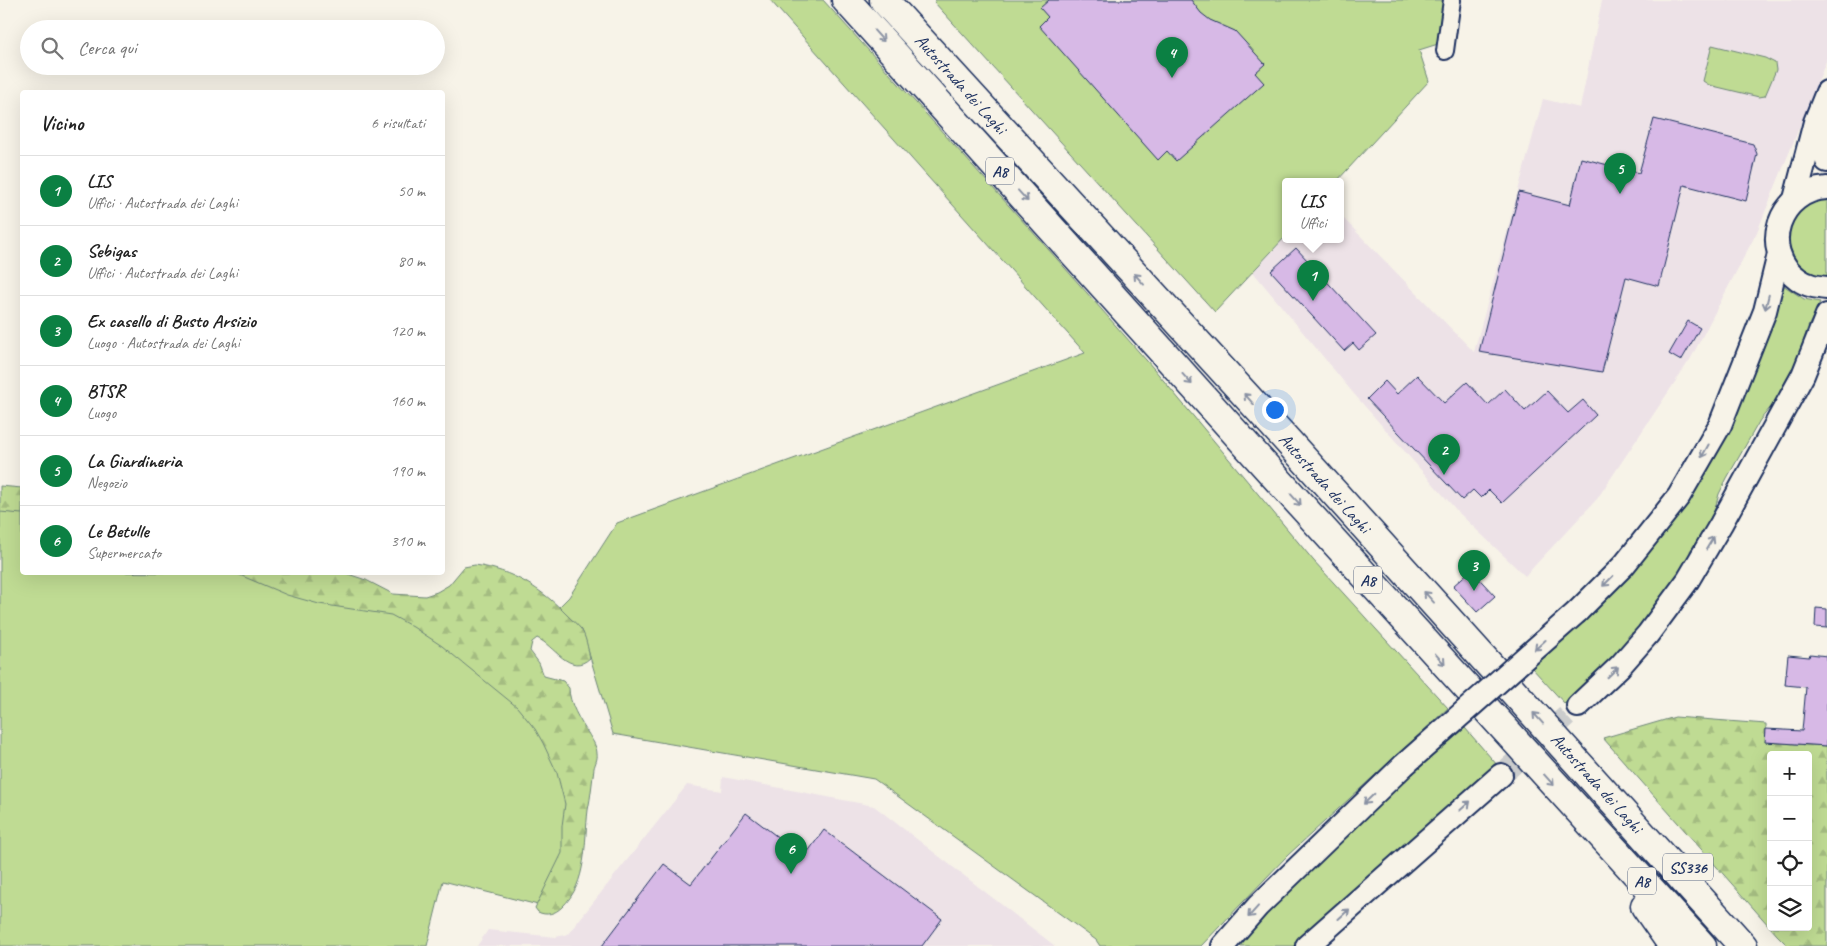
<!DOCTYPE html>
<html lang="it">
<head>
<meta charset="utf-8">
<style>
  body { margin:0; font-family:Caveat,sans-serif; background:#f2f2f2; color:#222 }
  .controls { position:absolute; right:15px; bottom:15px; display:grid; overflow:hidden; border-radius:5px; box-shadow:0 5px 20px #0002 }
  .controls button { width:45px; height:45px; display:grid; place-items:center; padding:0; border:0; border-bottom:1px solid #e0e0e0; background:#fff; color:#222; font:25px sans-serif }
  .you { position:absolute; left:1274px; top:409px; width:18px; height:18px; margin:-12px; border:4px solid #fff; border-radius:50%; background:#1a73e8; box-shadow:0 0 0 8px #1a73e833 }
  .badge { display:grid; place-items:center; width:32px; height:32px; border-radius:50%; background:#0b8043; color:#fff; font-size:16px; font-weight:700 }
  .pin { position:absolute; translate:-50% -41px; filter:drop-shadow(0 1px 2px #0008) }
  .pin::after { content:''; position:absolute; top:26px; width:18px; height:15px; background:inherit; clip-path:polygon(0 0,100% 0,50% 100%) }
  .popup { position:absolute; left:1282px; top:178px; width:62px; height:65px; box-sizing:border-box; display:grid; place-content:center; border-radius:5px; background:#fff; filter:drop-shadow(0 1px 4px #0005); font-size:16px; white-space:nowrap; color:#767676 }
  .popup b { font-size:19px; color:#222 }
  .popup::after { content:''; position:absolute; left:50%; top:100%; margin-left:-10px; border:10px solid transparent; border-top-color:#fff }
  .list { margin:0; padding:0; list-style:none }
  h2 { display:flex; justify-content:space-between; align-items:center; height:65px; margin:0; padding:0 20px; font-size:21px }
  h2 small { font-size:16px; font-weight:400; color:#767676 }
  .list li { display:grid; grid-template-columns:32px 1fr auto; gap:15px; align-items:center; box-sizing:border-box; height:70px; padding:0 20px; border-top:1px solid #e0e0e0 }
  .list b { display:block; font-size:19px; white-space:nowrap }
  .list p { margin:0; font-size:16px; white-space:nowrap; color:#767676 }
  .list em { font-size:16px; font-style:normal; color:#767676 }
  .icon { flex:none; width:28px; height:28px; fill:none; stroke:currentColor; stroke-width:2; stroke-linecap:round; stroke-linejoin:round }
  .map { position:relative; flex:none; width:1827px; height:946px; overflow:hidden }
  .search { position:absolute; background:#fff; box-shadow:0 5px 20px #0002; left:20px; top:20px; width:425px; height:55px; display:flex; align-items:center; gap:12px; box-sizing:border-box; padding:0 18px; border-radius:28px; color:#767676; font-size:19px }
  .panel { position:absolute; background:#fff; box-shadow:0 5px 20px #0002; left:20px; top:90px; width:425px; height:485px; border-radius:5px }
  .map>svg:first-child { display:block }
  .built { fill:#ede2e7 }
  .green { fill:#bfdb93; stroke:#6d8578 }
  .forest { fill:url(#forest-firs); stroke:#6d8578; fill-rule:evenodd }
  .building { fill:#d7b9e6; stroke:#1b2f5e }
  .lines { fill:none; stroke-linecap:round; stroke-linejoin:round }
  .secondary-tunnel { stroke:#cbcccc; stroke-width:22; stroke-dasharray:22 11; stroke-linecap:butt }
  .minor-casing { stroke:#1b2f5e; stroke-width:20 }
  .secondary-casing { stroke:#1b2f5e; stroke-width:26 }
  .motorway-casing { stroke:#1b2f5e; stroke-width:31 }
  .minor { stroke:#f7f3e8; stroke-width:16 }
  .secondary { stroke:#f7f3e8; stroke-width:22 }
  .motorway { stroke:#f7f3e8; stroke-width:28 }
  .secondary-bridge-casing { stroke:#1b2f5e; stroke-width:26; stroke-linecap:butt }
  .secondary-bridge { stroke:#f7f3e8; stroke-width:22 }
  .oneway { stroke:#8991a3 }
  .labels { text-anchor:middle; stroke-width:5; stroke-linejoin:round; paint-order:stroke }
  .shield { fill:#f7f3e8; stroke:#5d6a87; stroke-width:1 }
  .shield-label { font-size:16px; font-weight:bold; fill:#1b2f5e }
  .street-label { font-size:18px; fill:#1b2f5e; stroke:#f7f3e8 }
</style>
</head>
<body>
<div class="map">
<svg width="1827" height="946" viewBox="0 0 1827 946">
  <defs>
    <pattern id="forest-firs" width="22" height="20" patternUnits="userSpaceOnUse" patternTransform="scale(1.25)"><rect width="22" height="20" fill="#bfdb93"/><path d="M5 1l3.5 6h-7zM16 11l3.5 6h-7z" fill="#a4bc81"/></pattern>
  </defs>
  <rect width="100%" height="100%" fill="#f7f3e8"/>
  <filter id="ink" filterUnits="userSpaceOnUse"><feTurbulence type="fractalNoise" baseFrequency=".02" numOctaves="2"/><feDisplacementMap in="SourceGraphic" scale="10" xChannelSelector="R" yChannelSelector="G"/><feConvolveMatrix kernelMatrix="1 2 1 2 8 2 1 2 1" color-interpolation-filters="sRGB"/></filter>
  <g filter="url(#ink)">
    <g class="built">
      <polygon points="1602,0 1827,0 1827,59 1757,232 1691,358 1597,499 1525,576 1459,513 1354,394 1253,272 1285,237 1286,240 1340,240 1341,216 1474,352 1543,99 1580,108"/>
      <polygon points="723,777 874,806 1055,946 477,946 488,930 556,937 568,934 687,785 722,791"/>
    </g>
    <g class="green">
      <polygon points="770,0 823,0 1057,259 1154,369 1313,560 1448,708 1287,856 1201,946 1100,946 1096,940 874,779 613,734 582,630 559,607 569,597 617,523 1085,353"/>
      <polygon points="936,0 1444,0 1438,44 1419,50 1429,81 1336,182 1286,182 1285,237 1215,312 934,2"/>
      <polygon points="1712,45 1765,58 1775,63 1776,70 1765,96 1759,97 1709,85 1703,81"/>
      <path d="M1827,199V278C1819,276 1812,276 1805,271C1779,254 1785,214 1812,201C1816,200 1822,200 1827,199Z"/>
      <path d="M1783,285L1804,299L1820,302L1808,327L1791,378L1780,396L1760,420L1727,478L1719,494L1711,523L1697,549L1692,548L1690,551L1692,557L1637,634L1631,633L1628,636L1629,642L1608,666L1565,704L1532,668C1580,625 1628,581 1667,529L1774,309Z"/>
      <polygon points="0,508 22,510 22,572 244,573 383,608 523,689 564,787 569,854 542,906 443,881 427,946 0,946"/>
      <path d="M1465,728L1498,766L1296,946H1234C1305,867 1385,798 1465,728Z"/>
    </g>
    <g class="forest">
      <polygon points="0,486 22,488 22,514 0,512"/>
      <path d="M475,565C512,570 542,589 567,615C572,620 577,624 581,629C586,636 588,649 590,658C570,677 554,645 537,638L532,642L530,651L539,663L544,676L563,681L569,688C569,703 580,721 588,733C592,740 597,746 597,754C598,758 595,764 594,768C592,782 591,796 588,810C584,842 588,883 562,907C555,914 546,916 538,912L535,908L562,853V826L565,804L557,773L543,743L535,729L517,707L442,646L413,627L391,615L319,604L287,595L235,573H345L366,580L393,594L425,596L437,592L449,585L464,567Z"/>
      <path d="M1675,717L1766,724V742L1827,746V946H1788L1777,935L1603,738ZM1771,755H1808V927H1771Z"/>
    </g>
    <g class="building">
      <polygon points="1049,0 1191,0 1201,13 1210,20 1235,31 1265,64 1255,73 1264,83 1176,161 1167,151 1158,160 1039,26 1048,17 1040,8"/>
      <polygon points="1654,119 1753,144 1757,154 1746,201 1684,185 1659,286 1626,277 1602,372 1479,352 1519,192 1570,205 1581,158 1639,173"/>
      <polygon points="1296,248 1376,335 1359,350 1353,343 1344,351 1271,271"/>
      <polygon points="1688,321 1700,328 1681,361 1669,354"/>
      <polygon points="1417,375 1444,403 1467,382 1488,405 1505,389 1525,411 1547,391 1568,413 1583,400 1596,415 1502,503 1489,490 1481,498 1473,490 1462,500 1367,399 1385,381 1397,394"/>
      <polygon points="1471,570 1495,596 1477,612 1453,586"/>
      <polygon points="1816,608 1827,609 1827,628 1815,627"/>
      <polygon points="1810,654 1827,656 1827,746 1765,742 1766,729 1802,731 1806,687 1785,685 1788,655 1809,657"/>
      <polygon points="746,813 804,857 824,830 942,919 922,946 602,946 664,864 691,884"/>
    </g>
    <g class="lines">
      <polyline class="secondary-tunnel" points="1501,775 1578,706"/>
      <g class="minor-casing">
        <polyline id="minor" points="1445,51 1452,0"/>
      </g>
      <g class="secondary-casing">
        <g id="secondary">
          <polyline points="1827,123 1823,147 1827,161"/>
          <path d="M1827,188C1779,190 1758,250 1798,279C1807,286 1817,287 1827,288"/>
          <polyline points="1795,199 1815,122 1827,92"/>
          <polyline points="1577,612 1624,565 1679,496 1720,425 1765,311 1779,254"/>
          <polyline points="1578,706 1620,666 1648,634 1688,580 1721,524 1803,375 1827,315"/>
          <polyline points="1223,946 1258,906 1404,765"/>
          <polyline points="1307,946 1501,775"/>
        </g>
      </g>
      <g class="motorway-casing">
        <g id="motorway">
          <polyline points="846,0 1259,459 1702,946"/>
          <polyline points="884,0 1284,437 1743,946"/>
          <polyline points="1645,906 1673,946"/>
        </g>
      </g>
      <use href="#minor" class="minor"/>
      <use href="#secondary" class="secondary"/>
      <use href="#motorway" class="motorway"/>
      <g class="secondary-bridge-casing">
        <polyline id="secondary-bridge" points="1404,765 1577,612"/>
      </g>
      <use href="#secondary-bridge" class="secondary-bridge"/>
    </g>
    <defs><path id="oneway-shaft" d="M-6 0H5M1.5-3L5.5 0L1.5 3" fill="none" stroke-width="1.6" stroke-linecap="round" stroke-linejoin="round" transform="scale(1.25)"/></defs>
    <g class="oneway">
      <use href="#oneway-shaft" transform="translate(879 36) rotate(48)"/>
      <use href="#oneway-shaft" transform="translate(1023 196) rotate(48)"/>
      <use href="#oneway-shaft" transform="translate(1139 279) rotate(-132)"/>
      <use href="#oneway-shaft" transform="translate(1767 302) rotate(104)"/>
      <use href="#oneway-shaft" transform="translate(1187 379) rotate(48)"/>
      <use href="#oneway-shaft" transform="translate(1249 399) rotate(-132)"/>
      <use href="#oneway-shaft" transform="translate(1705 451) rotate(119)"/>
      <use href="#oneway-shaft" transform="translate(1296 500) rotate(48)"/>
      <use href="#oneway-shaft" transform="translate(1710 543) rotate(-59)"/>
      <use href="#oneway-shaft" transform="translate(1608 581) rotate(135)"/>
      <use href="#oneway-shaft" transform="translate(1429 597) rotate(-132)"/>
      <use href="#oneway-shaft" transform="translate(1540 645) rotate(138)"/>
      <use href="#oneway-shaft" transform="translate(1440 659) rotate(48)"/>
      <use href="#oneway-shaft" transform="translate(1613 672) rotate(-44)"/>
      <use href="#oneway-shaft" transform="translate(1538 718) rotate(-132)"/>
      <use href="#oneway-shaft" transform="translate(1549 780) rotate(48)"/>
      <use href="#oneway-shaft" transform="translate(1369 799) rotate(136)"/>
      <use href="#oneway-shaft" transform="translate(1465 806) rotate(-42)"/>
      <use href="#oneway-shaft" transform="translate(1253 912) rotate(132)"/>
      <use href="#oneway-shaft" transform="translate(1344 914) rotate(-42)"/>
    </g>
  </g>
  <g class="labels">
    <g class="shield">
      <rect x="986" y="157.5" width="28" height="27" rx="4"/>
      <rect x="1354" y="566.5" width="28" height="27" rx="4"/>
      <rect x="1663" y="853.5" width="50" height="27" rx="4"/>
      <rect x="1628" y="867.5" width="28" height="27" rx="4"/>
    </g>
    <g class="shield-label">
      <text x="1000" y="177">A8</text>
      <text x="1368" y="586">A8</text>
      <text x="1688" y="873">SS336</text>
      <text x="1642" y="887">A8</text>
    </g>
    <g class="street-label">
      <text transform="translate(961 84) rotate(48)" y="6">Autostrada dei Laghi</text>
      <text transform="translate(1325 483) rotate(48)" y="6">Autostrada dei Laghi</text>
      <text transform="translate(1597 783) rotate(48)" y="6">Autostrada dei Laghi</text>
    </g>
  </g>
</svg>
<div class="controls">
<button>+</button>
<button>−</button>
<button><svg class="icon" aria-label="locate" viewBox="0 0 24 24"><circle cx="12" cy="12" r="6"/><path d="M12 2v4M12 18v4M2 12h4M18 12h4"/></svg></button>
<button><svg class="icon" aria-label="layers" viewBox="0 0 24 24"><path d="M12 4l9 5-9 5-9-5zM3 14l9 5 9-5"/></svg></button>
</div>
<div class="you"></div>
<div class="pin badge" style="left:1313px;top:301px">1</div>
<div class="popup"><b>LIS</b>Uffici</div>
<div class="pin badge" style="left:1444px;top:475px">2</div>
<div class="pin badge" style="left:1474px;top:591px">3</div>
<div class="pin badge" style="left:1172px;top:78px">4</div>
<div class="pin badge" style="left:1620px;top:194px">5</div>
<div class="pin badge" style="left:791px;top:874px">6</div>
<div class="search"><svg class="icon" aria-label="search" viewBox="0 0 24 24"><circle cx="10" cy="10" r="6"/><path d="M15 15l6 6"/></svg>Cerca qui</div>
<section class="panel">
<h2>Vicino<small>6 risultati</small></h2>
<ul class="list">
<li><span class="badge">1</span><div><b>LIS</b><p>Uffici · Autostrada dei Laghi</p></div><em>50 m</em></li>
<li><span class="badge">2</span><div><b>Sebigas</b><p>Uffici · Autostrada dei Laghi</p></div><em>80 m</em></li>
<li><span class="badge">3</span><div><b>Ex casello di Busto Arsizio</b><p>Luogo · Autostrada dei Laghi</p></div><em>120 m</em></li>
<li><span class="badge">4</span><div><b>BTSR</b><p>Luogo</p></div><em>160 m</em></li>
<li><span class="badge">5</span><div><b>La Giardineria</b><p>Negozio</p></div><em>190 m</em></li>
<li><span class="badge">6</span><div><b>Le Betulle</b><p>Supermercato</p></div><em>310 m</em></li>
</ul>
</section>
</div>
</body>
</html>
